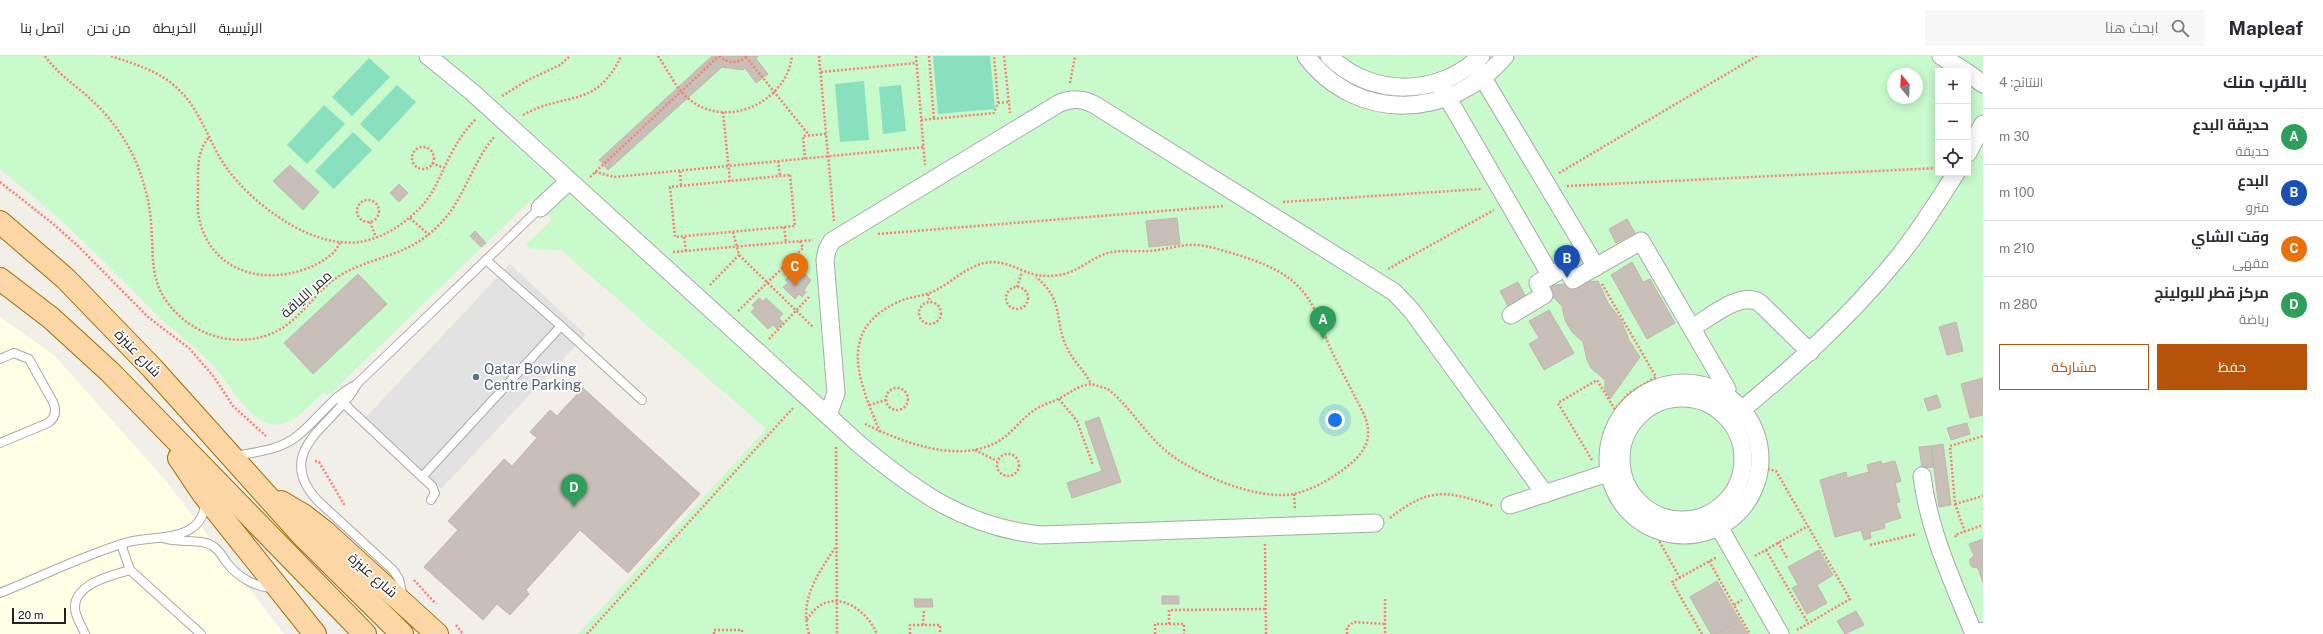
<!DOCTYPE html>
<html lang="ar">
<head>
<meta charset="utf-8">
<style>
  body { margin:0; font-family:"Public Sans",Cairo,sans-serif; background:#f7f7f7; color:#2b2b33; direction:rtl }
  .controls { position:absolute; right:12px; top:12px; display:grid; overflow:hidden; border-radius:0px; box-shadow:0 2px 10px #0003 }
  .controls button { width:36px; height:36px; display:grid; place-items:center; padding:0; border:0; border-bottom:1px solid #e1e1e2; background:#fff; color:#2b2b33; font:20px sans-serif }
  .compass { position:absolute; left:1887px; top:12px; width:36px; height:36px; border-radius:50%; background:#fff; box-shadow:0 2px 10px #0003; rotate:342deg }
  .scale { position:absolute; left:12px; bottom:10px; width:54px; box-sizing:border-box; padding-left:4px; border:2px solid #222; border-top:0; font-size:11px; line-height:14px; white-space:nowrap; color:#222; -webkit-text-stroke:3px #fff; paint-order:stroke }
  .you { position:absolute; left:1335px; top:364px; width:14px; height:14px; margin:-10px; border:3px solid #fff; border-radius:50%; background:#1a73e8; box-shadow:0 0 0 6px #1a73e833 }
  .badge { display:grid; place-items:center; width:26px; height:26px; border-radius:50%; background:#b45309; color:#fff; font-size:13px; font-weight:700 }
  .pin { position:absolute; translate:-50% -33px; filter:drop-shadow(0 1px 2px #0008) }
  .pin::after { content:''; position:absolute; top:21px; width:14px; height:12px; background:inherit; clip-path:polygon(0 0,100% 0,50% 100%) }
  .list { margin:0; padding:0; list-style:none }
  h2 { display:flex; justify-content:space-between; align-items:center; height:52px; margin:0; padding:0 16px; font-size:17px }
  h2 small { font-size:13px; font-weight:400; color:#7c7c81 }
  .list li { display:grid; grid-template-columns:26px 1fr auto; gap:12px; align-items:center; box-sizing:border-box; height:56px; padding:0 16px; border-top:1px solid #e1e1e2 }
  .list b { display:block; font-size:15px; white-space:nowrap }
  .list p { margin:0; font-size:13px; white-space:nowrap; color:#7c7c81 }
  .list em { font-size:13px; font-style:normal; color:#7c7c81 }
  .actions { display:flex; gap:8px; padding:12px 16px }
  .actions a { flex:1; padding:9px 0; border:1px solid #b45309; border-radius:0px; text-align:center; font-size:14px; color:#b45309 }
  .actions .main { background:#b45309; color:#fff }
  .icon { flex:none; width:22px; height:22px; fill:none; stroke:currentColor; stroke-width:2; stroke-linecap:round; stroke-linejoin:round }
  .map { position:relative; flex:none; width:1983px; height:578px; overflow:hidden; direction:ltr }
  header { display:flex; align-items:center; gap:24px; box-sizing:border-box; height:56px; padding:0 20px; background:#fff; border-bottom:1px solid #e1e1e2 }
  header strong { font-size:19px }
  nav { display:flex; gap:22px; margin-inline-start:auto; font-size:14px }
  .search { width:280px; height:36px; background:#f7f7f7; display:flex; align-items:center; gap:10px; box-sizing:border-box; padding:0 14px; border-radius:0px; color:#7c7c81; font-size:15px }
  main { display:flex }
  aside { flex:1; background:#fff }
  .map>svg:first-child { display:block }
  .education { fill:#ffffe5 }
  .park { fill:#c8facc; fill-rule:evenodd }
  .pitch { fill:#88e0be }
  .parking { fill:#e2e2e2 }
  .building { fill:#c7bfb8; stroke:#c4b6ab }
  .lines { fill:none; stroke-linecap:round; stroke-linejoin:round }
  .lane-casing { stroke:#a9a9a9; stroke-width:10 }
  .street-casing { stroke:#a9a9a9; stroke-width:19 }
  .primary-casing { stroke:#a06b00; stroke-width:24 }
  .path { stroke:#fa8072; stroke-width:2.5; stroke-dasharray:2 2; stroke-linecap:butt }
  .lane { stroke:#fff; stroke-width:8 }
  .street { stroke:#fff; stroke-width:17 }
  .primary { stroke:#fcd6a4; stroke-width:22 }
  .service-dot { fill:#5c6f8a; stroke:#fff; stroke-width:1.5 }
  .labels { text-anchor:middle; stroke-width:3.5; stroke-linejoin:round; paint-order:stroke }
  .street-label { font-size:14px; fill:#222; stroke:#fff }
  .service-label { font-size:14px; fill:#4e5e75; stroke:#fff; text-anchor:start }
</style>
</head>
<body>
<header>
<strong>Mapleaf</strong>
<div class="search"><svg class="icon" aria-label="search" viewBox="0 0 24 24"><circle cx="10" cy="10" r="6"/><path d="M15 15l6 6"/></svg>ابحث هنا</div>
<nav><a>الرئيسية</a><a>الخريطة</a><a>من نحن</a><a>اتصل بنا</a></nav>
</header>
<main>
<aside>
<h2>بالقرب منك<small>النتائج: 4</small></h2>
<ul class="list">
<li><span class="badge" style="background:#2e9e5b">A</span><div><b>حديقة البدع</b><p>حديقة</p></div><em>30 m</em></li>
<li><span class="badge" style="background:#1a4fb4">B</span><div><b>البدع</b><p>مترو</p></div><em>100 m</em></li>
<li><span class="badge" style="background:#e8710a">C</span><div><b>وقت الشاي</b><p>مقهى</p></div><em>210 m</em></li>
<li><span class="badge" style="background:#2e9e5b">D</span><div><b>مركز قطر للبولينج</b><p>رياضة</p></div><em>280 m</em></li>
</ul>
<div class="actions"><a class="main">حفظ</a><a>مشاركة</a></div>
</aside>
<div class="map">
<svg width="1983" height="578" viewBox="0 0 1983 578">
  <rect width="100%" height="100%" fill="#f2efe9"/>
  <polygon class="education" points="0,261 55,300 166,425 284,578 0,578"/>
  <path class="park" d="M0,0H1983V578H578L766,373L561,194L531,193L526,189L552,164L532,143L328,340L324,336C309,349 291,373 269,368C249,363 231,330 217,314C198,292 174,276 153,255C104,205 56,156 0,114ZM1938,15H1968V117H1938ZM1893,18H1917V42H1893Z"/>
  <g class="pitch">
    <polygon points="933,0 990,0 995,53 938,58"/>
    <polygon points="369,2 390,21 352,60 332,41"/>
    <polygon points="864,25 869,84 840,86 835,28"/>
    <polygon points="397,29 416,46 379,86 360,68"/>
    <polygon points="901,29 906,75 883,78 879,31"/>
    <polygon points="324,49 345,68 307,108 287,89"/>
    <polygon points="353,76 372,94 334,133 315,115"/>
  </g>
  <polygon class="parking" points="510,208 586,279 441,433 365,362"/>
  <g class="building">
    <polygon points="712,0 758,0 756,3 768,18 756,27 745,12 743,14 722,11 608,114 599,104"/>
    <polygon points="290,109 319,136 303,154 273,125"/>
    <polygon points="399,128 408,137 399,146 390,137"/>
    <polygon points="1177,162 1180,188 1149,191 1146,165"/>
    <polygon points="1627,163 1635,177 1616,187 1609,173"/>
    <polygon points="475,175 486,187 481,191 470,180"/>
    <polygon points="1632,206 1643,226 1650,223 1675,267 1647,283 1611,219"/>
    <polygon points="803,216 811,224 804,234 806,236 802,241 799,238 795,243 783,231 788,227 785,224 790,219 793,222 796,219 799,221"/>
    <polygon points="358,218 387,248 313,318 284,287"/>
    <polygon points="1598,225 1608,247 1621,264 1629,284 1640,301 1610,343 1605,334 1605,324 1591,312 1587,304 1583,286 1572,276 1565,264 1562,250 1553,241 1546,230"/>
    <polygon points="1518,226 1526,241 1508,250 1500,235"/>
    <polygon points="759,242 763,245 766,242 783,258 779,262 783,267 777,273 773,269 768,273 751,256 755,252 752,249"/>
    <polygon points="1549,254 1574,297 1544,314 1529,288 1539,282 1529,265"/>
    <polygon points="1956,266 1963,295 1947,299 1939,271"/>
    <polygon points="1983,322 1983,359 1970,362 1961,328"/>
    <polygon points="583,332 700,438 628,517 580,474 526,534 529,538 510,559 497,548 483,564 424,511 458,474 448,465 504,403 512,410 537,382 530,376 550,354 557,360"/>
    <polygon points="1937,339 1941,351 1928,355 1924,343"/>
    <polygon points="1099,361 1121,426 1072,442 1067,427 1102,415 1085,366"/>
    <polygon points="1967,367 1970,378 1951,384 1947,372"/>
    <polygon points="1943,388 1951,449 1939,451 1931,390"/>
    <polygon points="1931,390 1933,411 1922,412 1919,391"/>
    <polygon points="1881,405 1882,408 1895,405 1901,425 1895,427 1900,446 1896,447 1901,462 1884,467 1885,472 1870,476 1871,482 1864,484 1861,474 1835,481 1820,424 1846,416 1847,422 1869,416 1867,409"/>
    <polygon points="1983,483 1983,527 1978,512 1972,511 1970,508 1970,503 1974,500 1969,488"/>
    <polygon points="1819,494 1833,519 1817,529 1827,547 1807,558 1792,532 1798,529 1788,511"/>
    <polygon points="1717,525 1740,565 1717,578 1711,578 1690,541"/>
    <rect x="1162" y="540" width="17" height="8"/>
    <polygon points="914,543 932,543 933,551 915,551"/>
    <polygon points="1856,555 1864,569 1845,578 1837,565"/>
    <polygon points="1740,565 1748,578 1720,578 1719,576"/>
  </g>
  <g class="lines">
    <g class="lane-casing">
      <g id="lane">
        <polyline points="561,270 642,344"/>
        <path d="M0,303L14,297L29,303L53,346C57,355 55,362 48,367L0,387"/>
        <path d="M357,328C337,368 271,393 317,444L393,514L399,523L403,541"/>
        <polyline points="337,341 422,421 561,270 486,204"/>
        <path d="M235,400C256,396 279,394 296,381C318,364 332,340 357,328L540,152"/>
        <polyline points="422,421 432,430 435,437 431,444"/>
        <path d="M163,482C180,488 201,481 214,491C220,495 223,502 227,507C238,521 255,531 272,532"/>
        <polyline points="121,488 130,514"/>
        <path d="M0,537C40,521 84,499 125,487C145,481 169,484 187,475C199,469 205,458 205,445"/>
        <path d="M85,578C82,570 75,561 75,552C74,528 112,519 130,514L201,578"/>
      </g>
    </g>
    <g class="street-casing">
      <g id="street">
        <path d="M428,0L472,36L860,389C917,436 965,471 1041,479L1375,467"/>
        <path d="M1306,0C1357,68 1452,63 1505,0"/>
        <path d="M1329,0C1371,42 1439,41 1481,0"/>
        <polyline points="1941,0 1965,15"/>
        <polyline points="1474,7 1596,211"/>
        <polyline points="1968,17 1983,28"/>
        <polyline points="1439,27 1551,220"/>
        <polyline points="1968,97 1983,68"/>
        <polyline points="540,152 569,125"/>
        <polyline points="1511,259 1544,239 1538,227 1566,211 1573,224 1641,185 1727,333 1723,338"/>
        <path d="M1692,272C1709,262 1741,234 1760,247L1810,296"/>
        <circle cx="1684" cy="403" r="76"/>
        <circle cx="1682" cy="403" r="61"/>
        <path d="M828,359L836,337L825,204L827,194L832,185L1058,48C1071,42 1082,42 1095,49L1394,236L1412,255L1545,438"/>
        <path d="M1734,360C1793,312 1848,263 1896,204C1918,177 1937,147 1956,117"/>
        <path d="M1922,420C1929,476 1953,526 1974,578L1983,575"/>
        <polyline points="1510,449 1620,413"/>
        <polyline points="1714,462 1780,578"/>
      </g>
    </g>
    <g class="primary-casing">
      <g id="primary">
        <polyline points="0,166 66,223 153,313 302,479 402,578"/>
        <polyline points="0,223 51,262 110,316 365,578"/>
        <polyline points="179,402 204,439 315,578"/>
        <polyline points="281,446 303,459 325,476 437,578"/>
      </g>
    </g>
    <g class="path">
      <path d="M45,0C56,16 71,26 86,39C108,58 126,82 137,108C144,127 150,147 151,167C154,196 149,221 167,246C194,284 250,297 288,268C309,252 320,230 346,216C380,199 409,199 438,170C465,144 471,107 495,80"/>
      <path d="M111,0C137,9 163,16 182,37C203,59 210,90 228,114C252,146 299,182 340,186C370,190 397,174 418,154C434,139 440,119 450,100C457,86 465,74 476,63"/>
      <path d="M658,0C670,17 677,37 696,48C734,71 787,43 792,0"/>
      <path d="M719,0C728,8 738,8 747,0"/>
      <polyline points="819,0 834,165"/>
      <polyline points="916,0 925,109"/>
      <polyline points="929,0 934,63"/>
      <polyline points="1004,0 1010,57"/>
      <polyline points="746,1 809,79"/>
      <polyline points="821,16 916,7"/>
      <polyline points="1070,27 1075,0"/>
      <polyline points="502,40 528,24 560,9 570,0"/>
      <polyline points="998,47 1008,46"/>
      <polyline points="723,56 730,125"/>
      <path d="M523,59C565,35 596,54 621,0"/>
      <polyline points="921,64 994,57 998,47 994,0"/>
      <path d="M208,82C197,97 198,112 198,131C198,141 197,152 199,162C211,217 266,231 313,210C323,205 336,198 340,186"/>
      <circle cx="423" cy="102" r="11"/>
      <polyline points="805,103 803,80 826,78"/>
      <polyline points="778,105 780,120"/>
      <polyline points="432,107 444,112"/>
      <polyline points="680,115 681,130"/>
      <polyline points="595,116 614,121 924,91"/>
      <polyline points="1559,117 1757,0"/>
      <polygon points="790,119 795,170 675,181 670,131"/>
      <polyline points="590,121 719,0"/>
      <polyline points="0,126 52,167 78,190 148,261 190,293 214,321 233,350 266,380"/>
      <polyline points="1567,130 1938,112"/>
      <circle cx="368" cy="155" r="11"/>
      <polyline points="1283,146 1481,133"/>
      <polyline points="410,162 429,179"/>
      <polyline points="370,166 376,181"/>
      <polyline points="784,171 786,186"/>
      <polyline points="733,176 739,199 813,271"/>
      <polyline points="878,178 1224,150"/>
      <polyline points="684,181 686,195"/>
      <polyline points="673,196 813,184"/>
      <polyline points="1388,213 1494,154"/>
      <polyline points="1602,228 1656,321 1629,337 1615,353"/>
      <polyline points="710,229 739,199"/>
      <polyline points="1017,231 1022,216"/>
      <circle cx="1017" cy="242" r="11"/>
      <polyline points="928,238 930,246"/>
      <circle cx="930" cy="257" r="11"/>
      <polyline points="738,255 803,192 800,185"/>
      <polyline points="769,283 809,241"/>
      <circle cx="897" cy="343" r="11"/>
      <polyline points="1059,343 1077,365 1093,409"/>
      <polyline points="869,349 886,344"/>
      <path d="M865,368C902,386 957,408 997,386C1011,379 1020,364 1033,355C1041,349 1050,347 1058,343C1070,337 1077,330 1091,328C1085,315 1073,305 1067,292C1053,262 1065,245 1036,221"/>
      <path d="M880,376C861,329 835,276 896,247C909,240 924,241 936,234C954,225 971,206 993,206C1018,207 1027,224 1059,219C1078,217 1092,200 1112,196C1124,194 1137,196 1149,195C1165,194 1181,188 1197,189C1210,190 1225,195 1238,199C1282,213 1306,226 1322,271C1330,295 1343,317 1354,339C1359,349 1367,361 1368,373C1370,395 1352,407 1337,418C1324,427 1308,435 1293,438C1258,445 1191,417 1165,394C1146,378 1133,356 1115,339L1108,333L1091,328"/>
      <polyline points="836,391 837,578"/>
      <polyline points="975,394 997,405"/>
      <circle cx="1008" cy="409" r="11"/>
      <polyline points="1592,404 1558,347 1597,324 1620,362"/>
      <polyline points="315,405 319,406 345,450"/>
      <polyline points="1760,411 1776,415 1850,543 1797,574"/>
      <polyline points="1294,438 1295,453"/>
      <polyline points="1955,448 1983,440"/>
      <path d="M1390,462C1430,430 1448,435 1493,450"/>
      <polyline points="1656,474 1658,483 1680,522"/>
      <polyline points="1965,476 1955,448 1950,390 1983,380"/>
      <polyline points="1956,481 1955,479 1983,469"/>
      <polyline points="1778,486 1787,502"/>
      <polyline points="1265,488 1266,578"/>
      <polyline points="1870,489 1917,478"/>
      <polyline points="1766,494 1808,567"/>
      <polyline points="1755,500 1808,470"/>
      <polyline points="1709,505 1750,578"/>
      <polyline points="414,524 436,548"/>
      <polyline points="1385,543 1385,578"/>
      <polyline points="1734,549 1742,544"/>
      <path d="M807,564C827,529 864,548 877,578"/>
      <polyline points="1169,568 1169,554 1266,553"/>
      <polyline points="456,569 463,578"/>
      <polyline points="923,569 924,553"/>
      <polyline points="587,578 793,352"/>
      <polyline points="714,578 714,574 742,574 742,578"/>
      <path d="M809,578C799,544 817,519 835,492"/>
      <polyline points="910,578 910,569 940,569 940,578"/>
      <polyline points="1155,578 1155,568 1184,568 1184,578"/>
      <polyline points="1347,578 1347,571 1354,566 1385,568"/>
      <polyline points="1702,578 1672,526 1717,501"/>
    </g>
    <use href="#lane" class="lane"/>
    <use href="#street" class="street"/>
    <use href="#primary" class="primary"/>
  </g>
  <circle class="service-dot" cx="476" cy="321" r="4"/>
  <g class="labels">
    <g class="street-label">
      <text transform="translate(306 238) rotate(-42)" y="5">ممر اللياقة</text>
      <text transform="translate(138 297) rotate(46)" y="5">شارع عنيزة</text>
      <text transform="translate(373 519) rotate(41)" y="5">شارع عنيزة</text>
    </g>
    <g class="service-label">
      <text x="484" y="318">Qatar Bowling<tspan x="484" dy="16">Centre Parking</tspan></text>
    </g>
  </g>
</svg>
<div class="controls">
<button>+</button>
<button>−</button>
<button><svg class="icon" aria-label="locate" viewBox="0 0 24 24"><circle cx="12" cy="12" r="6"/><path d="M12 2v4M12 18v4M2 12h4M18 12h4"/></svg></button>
</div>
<svg class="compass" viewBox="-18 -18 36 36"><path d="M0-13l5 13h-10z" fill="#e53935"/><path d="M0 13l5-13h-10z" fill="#7c7c81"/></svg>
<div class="scale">20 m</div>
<div class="you"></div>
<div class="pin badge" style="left:1323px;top:283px;background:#2e9e5b">A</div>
<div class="pin badge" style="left:1567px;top:222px;background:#1a4fb4">B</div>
<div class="pin badge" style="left:795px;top:230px;background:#e8710a">C</div>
<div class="pin badge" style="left:574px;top:451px;background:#2e9e5b">D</div>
</div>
</main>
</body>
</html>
